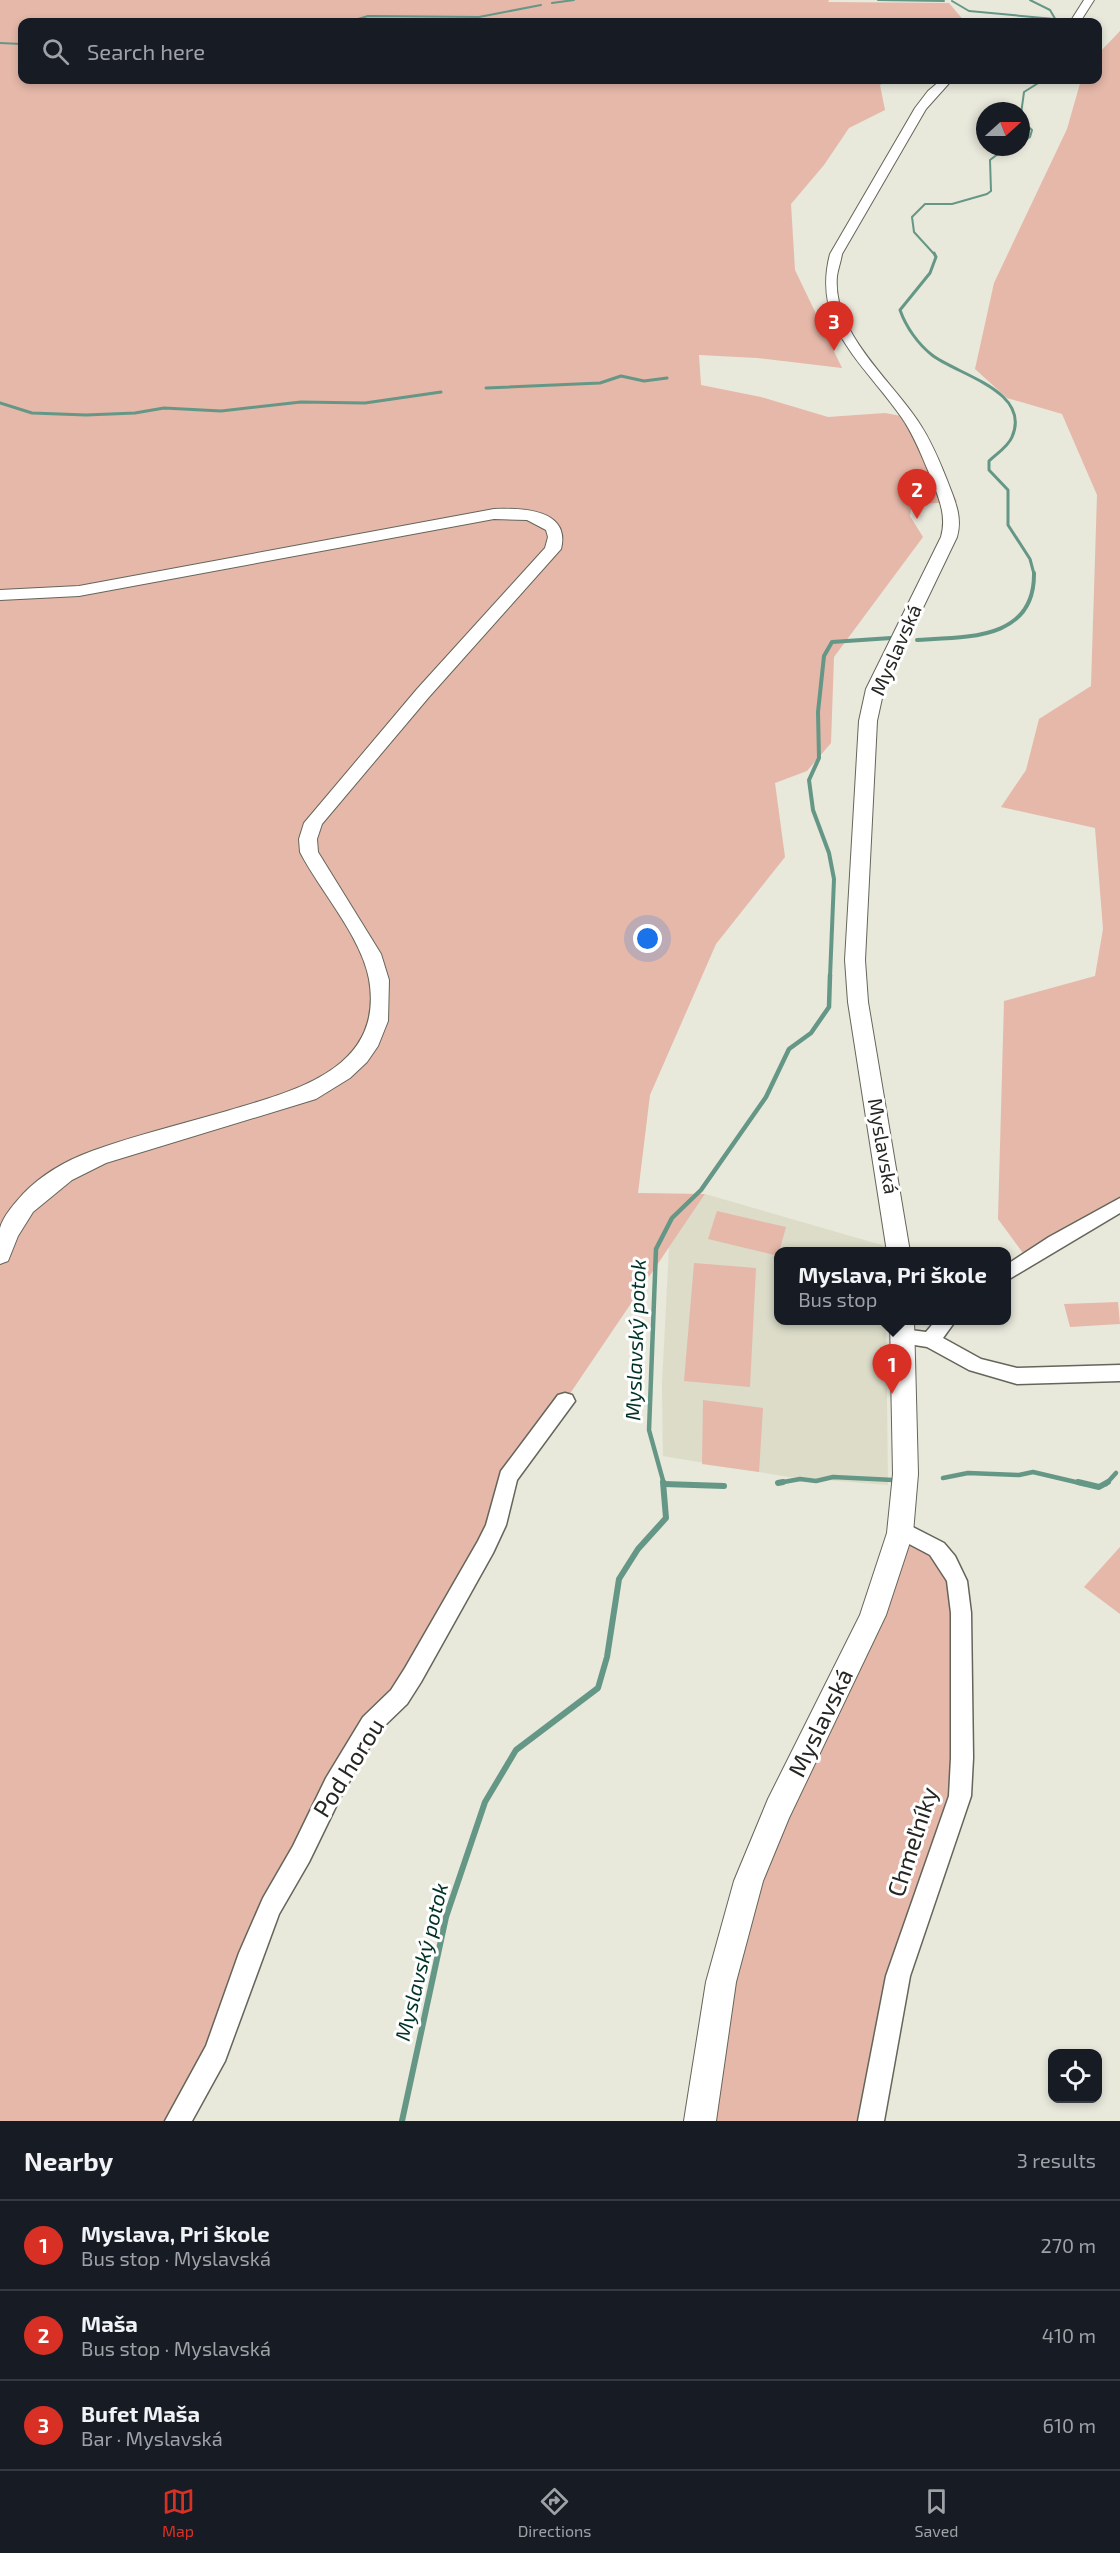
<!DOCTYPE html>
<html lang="en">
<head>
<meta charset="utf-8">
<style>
  body { margin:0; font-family:"Exo 2",sans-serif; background:#242831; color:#f1f3f6 }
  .controls { position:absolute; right:18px; bottom:18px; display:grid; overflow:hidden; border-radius:12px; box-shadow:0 3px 9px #0003 }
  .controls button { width:54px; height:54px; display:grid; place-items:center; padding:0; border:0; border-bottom:2px solid #363941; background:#171b24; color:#f1f3f6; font:30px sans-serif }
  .compass { position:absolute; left:976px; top:102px; width:54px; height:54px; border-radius:50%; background:#171b24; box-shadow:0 3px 9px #0003; rotate:69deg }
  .you { position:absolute; left:648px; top:939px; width:21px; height:21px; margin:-15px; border:4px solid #fff; border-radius:50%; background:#1a73e8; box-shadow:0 0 0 9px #1a73e833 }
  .badge { display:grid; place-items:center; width:39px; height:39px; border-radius:50%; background:#d93025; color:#fff; font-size:20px; font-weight:700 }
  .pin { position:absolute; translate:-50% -50px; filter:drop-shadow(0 2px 3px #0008) }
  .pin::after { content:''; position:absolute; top:32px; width:21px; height:18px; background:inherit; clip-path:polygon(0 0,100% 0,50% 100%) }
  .popup { position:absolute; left:774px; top:1247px; width:237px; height:78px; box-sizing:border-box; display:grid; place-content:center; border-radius:12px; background:#171b24; filter:drop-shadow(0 2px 4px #0005); font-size:20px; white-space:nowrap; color:#9ea1a6 }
  .popup b { font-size:22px; color:#f1f3f6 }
  .popup::after { content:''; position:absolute; left:50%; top:100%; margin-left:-12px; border:12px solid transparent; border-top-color:#171b24 }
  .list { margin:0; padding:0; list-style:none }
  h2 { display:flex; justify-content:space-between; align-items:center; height:78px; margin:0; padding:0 24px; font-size:26px }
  h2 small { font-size:20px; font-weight:400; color:#9ea1a6 }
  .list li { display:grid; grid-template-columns:39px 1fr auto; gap:18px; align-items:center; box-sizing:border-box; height:90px; padding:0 24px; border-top:2px solid #363941 }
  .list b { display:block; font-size:22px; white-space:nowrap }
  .list p { margin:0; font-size:20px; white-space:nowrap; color:#9ea1a6 }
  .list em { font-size:20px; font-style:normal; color:#9ea1a6 }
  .icon { flex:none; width:33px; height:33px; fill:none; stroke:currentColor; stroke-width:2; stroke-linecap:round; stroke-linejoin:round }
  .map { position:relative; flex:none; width:1120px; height:2121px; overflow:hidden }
  .search { position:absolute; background:#171b24; box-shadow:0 3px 9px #0003; left:18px; right:18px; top:18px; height:66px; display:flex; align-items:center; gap:15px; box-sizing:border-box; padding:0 21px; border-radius:12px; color:#9ea1a6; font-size:22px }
  .sheet { height:348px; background:#171b24 }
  nav { display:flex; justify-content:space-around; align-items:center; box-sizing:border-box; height:84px; border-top:2px solid #363941; background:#171b24; font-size:16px; color:#9ea1a6 }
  nav a { display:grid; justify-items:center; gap:3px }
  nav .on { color:#d93025 }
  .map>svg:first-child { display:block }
  .built { fill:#dcdcc9 }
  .green { fill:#e5b8a9 }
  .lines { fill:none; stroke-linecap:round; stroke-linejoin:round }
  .stream-far4 { stroke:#659787; stroke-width:2 }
  .stream-far3 { stroke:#659787; stroke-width:3 }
  .stream-far2 { stroke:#659787; stroke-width:4 }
  .stream-far1 { stroke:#659787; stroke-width:4.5 }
  .stream { stroke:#659787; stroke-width:6 }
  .minor-casing { stroke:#65655a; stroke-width:3 }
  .tertiary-casing { stroke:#65655a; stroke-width:2 }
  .minor { fill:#fff; fill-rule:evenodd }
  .tertiary { fill:#fff; fill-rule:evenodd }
  .labels { text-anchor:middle; stroke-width:6; stroke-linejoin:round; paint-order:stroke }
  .street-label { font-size:20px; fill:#262622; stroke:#fff }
  .water-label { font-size:21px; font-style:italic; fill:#013226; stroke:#fff }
  .near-street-label { font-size:24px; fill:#262622; stroke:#fff }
</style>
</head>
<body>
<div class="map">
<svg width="1120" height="2121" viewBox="0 0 1120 2121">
  <rect width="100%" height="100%" fill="#e8e8db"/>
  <polygon class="built" points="705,1194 885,1246 885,1251 778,1252 778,1320 886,1321 888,1485 789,1477 663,1456 662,1385 669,1247"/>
  <g class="green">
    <polygon points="0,0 829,0 828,2 949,3 965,22 22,22 22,80 889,80 880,85 885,110 849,128 824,165 791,204 795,270 842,368 757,358 699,355 701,385 761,397 828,417 885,413 917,419 927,434 957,502 919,504 911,509 910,516 923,537 834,657 831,743 807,771 775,783 785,857 716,944 650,1095 638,1193 705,1194 565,1401 508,1477 496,1525 371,1724 178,2121 0,2121"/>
    <polygon points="1120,31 1120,1205 1028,1260 998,1219 1004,1001 1095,976 1103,929 1095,828 1001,807 1026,770 1039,719 1091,686 1097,495 1062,414 1007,398 975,369 994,283 1067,129 1081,80 1098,80 1098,54"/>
    <polygon points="717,1211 786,1227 778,1256 708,1239"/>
    <polygon points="694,1263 756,1268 750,1387 684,1381"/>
    <polygon points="1118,1302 1120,1324 1070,1327 1064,1304"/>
    <polygon points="703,1400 763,1408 759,1472 702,1464"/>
    <polygon points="901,1530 948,1562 962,1758 912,1930 871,2121 699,2121 728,1948"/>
    <polygon points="1120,1547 1120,1614 1084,1587"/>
  </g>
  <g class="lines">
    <g class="stream-far4">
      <polyline points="878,0 944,1"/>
      <polyline points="1030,0 1050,10 1057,22"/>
      <polyline points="952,1 969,11 1054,19"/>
      <polyline points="552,3 574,0"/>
      <polyline points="358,22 358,19 368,16 479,17 541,5"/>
      <polyline points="0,43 22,44"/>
      <polyline points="1021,114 1024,92 1043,80"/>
      <polyline points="1021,120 1032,130 1030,137 1021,143"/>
      <polyline points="935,255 914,232 912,217 925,204 952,204 987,194 991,191 990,160 1007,147"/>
    </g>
    <g class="stream-far3">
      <path d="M934,253L936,257L930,273L900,310C906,327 918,344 932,355C958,375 1032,391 1012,437C1008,447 996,454 989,461V470L1008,490V525L1030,559L1034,574"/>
      <polyline points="486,388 600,383 621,376 644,381 667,378"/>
      <polyline points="0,403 32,413 86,415 135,413 164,408 221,411 301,402 365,403 441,392"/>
    </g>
    <g class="stream-far2">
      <path d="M917,640C968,637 1035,640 1034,573"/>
      <polyline points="830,977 834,879 829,853 813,810 809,780 819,758 818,712 824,656 832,642 891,638"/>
    </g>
    <g class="stream-far1">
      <polyline points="943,1478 968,1473 1019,1475 1033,1472 1084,1484"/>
      <polyline points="778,1483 800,1479 816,1481 833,1477 893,1480"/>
      <polyline points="664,1484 649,1430 656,1249 672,1218 701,1190 766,1097 789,1049 811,1033 829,1007 830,975"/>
      <polyline points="1106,1484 1116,1473"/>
    </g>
    <g class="stream">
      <polyline points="1078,1482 1099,1487 1108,1482"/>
      <polyline points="778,1483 783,1482"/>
      <polyline points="664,1484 724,1486"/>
      <polyline points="402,2121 446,1917 485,1802 516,1750 598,1688 607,1657 619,1579 638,1549 666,1518 663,1482"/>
    </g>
    <g class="minor-casing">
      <g id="minor">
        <polygon points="1120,1198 1120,1213 1006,1281 1006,1265 1049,1237"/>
        <polygon points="936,1320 956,1320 943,1338 981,1359 1017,1368 1120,1365 1120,1381 1017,1384 969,1370 927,1347 896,1342 894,1337 896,1332 903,1329 926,1332"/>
        <polygon points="565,1393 572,1395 575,1401 517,1480 506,1525 493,1553 421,1682 407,1704 379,1731 342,1794 309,1862 279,1914 225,2061 192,2121 165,2121 206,2046 239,1953 263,1898 293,1846 326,1778 363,1717 391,1690 405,1668 478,1541 486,1525 501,1471 558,1395"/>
        <polygon points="901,1521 944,1543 955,1556 967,1581 971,1613 973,1758 971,1796 910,1976 884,2121 858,2121 886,1976 949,1796 951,1758 951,1613 947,1581 930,1555 894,1536 891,1530 894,1524"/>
      </g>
    </g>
    <g class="tertiary-casing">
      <g id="tertiary">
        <polygon points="1084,0 1094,0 1080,22 1070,22"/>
        <path d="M941,80H952L926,109L842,254C841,261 838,269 837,276C832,329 885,375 913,414C928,434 938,457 947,480C954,499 963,516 957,537L884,689L877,721L865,960L868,1002L910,1252H887L848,1002L845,960L859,721L866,689L941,537C947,516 939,499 932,480C923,459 915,437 902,418C865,364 811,327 830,254L915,108L928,91Z"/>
        <path d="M494,509C522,508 571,509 561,549L429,697L322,824L317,839L318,852L381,954L389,980L388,1021L378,1046L367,1062L350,1078L316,1099L106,1163L72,1180L33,1212L18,1236L8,1261L0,1264C0,1253 0,1238 0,1228C3,1216 15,1203 23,1194C41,1175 67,1160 92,1151C136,1135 182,1124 227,1111C293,1091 385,1070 369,979C361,936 320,891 300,852L299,839L304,823L417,689L545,548L548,537L546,530L527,520L494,519L79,596L0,600V590L79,586Z"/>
        <polygon points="890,1320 914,1320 918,1474 913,1533 886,1615 789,1818 763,1881 736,1982 716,2121 684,2121 706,1982 734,1881 768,1799 860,1615 887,1533 893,1474"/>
      </g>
    </g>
    <use href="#minor" class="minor"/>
    <use href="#tertiary" class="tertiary"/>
  </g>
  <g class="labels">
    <g class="street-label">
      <text transform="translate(896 650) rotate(-66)" y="7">Myslavská</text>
      <text transform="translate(883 1146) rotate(80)" y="7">Myslavská</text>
    </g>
    <g class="water-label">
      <text transform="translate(636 1340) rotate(-88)" y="7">Myslavský potok</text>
      <text transform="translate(422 1962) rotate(-76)" y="7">Myslavský potok</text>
    </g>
    <g class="near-street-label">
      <text transform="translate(821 1723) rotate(-64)" y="8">Myslavská</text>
      <text transform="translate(349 1768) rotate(-58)" y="8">Pod horou</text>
      <text transform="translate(913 1842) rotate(-72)" y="8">Chmeľníky</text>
    </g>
  </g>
</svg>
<div class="controls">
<button><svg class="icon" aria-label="locate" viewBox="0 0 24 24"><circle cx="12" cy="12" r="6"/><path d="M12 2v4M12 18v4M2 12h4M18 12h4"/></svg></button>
</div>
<svg class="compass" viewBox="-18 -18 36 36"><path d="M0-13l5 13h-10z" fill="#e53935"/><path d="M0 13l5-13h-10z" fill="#9ea1a6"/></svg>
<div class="you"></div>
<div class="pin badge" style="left:892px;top:1394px">1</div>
<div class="popup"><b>Myslava, Pri škole</b>Bus stop</div>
<div class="pin badge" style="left:917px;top:519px">2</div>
<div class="pin badge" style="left:834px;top:351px">3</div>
<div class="search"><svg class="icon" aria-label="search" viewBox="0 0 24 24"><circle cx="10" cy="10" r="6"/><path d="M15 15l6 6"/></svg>Search here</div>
</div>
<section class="sheet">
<h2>Nearby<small>3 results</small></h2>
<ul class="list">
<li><span class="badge">1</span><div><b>Myslava, Pri škole</b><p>Bus stop · Myslavská</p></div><em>270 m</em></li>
<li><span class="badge">2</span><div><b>Maša</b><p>Bus stop · Myslavská</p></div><em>410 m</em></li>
<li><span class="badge">3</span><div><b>Bufet Maša</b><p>Bar · Myslavská</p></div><em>610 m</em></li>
</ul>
</section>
<nav>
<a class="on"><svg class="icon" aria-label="map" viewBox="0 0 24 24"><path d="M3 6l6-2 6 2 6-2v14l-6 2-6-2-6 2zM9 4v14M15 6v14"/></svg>Map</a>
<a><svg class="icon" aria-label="directions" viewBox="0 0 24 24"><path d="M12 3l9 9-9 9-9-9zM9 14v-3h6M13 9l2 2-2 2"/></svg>Directions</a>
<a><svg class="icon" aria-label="saved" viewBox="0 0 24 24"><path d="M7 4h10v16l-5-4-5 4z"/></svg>Saved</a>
</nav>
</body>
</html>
